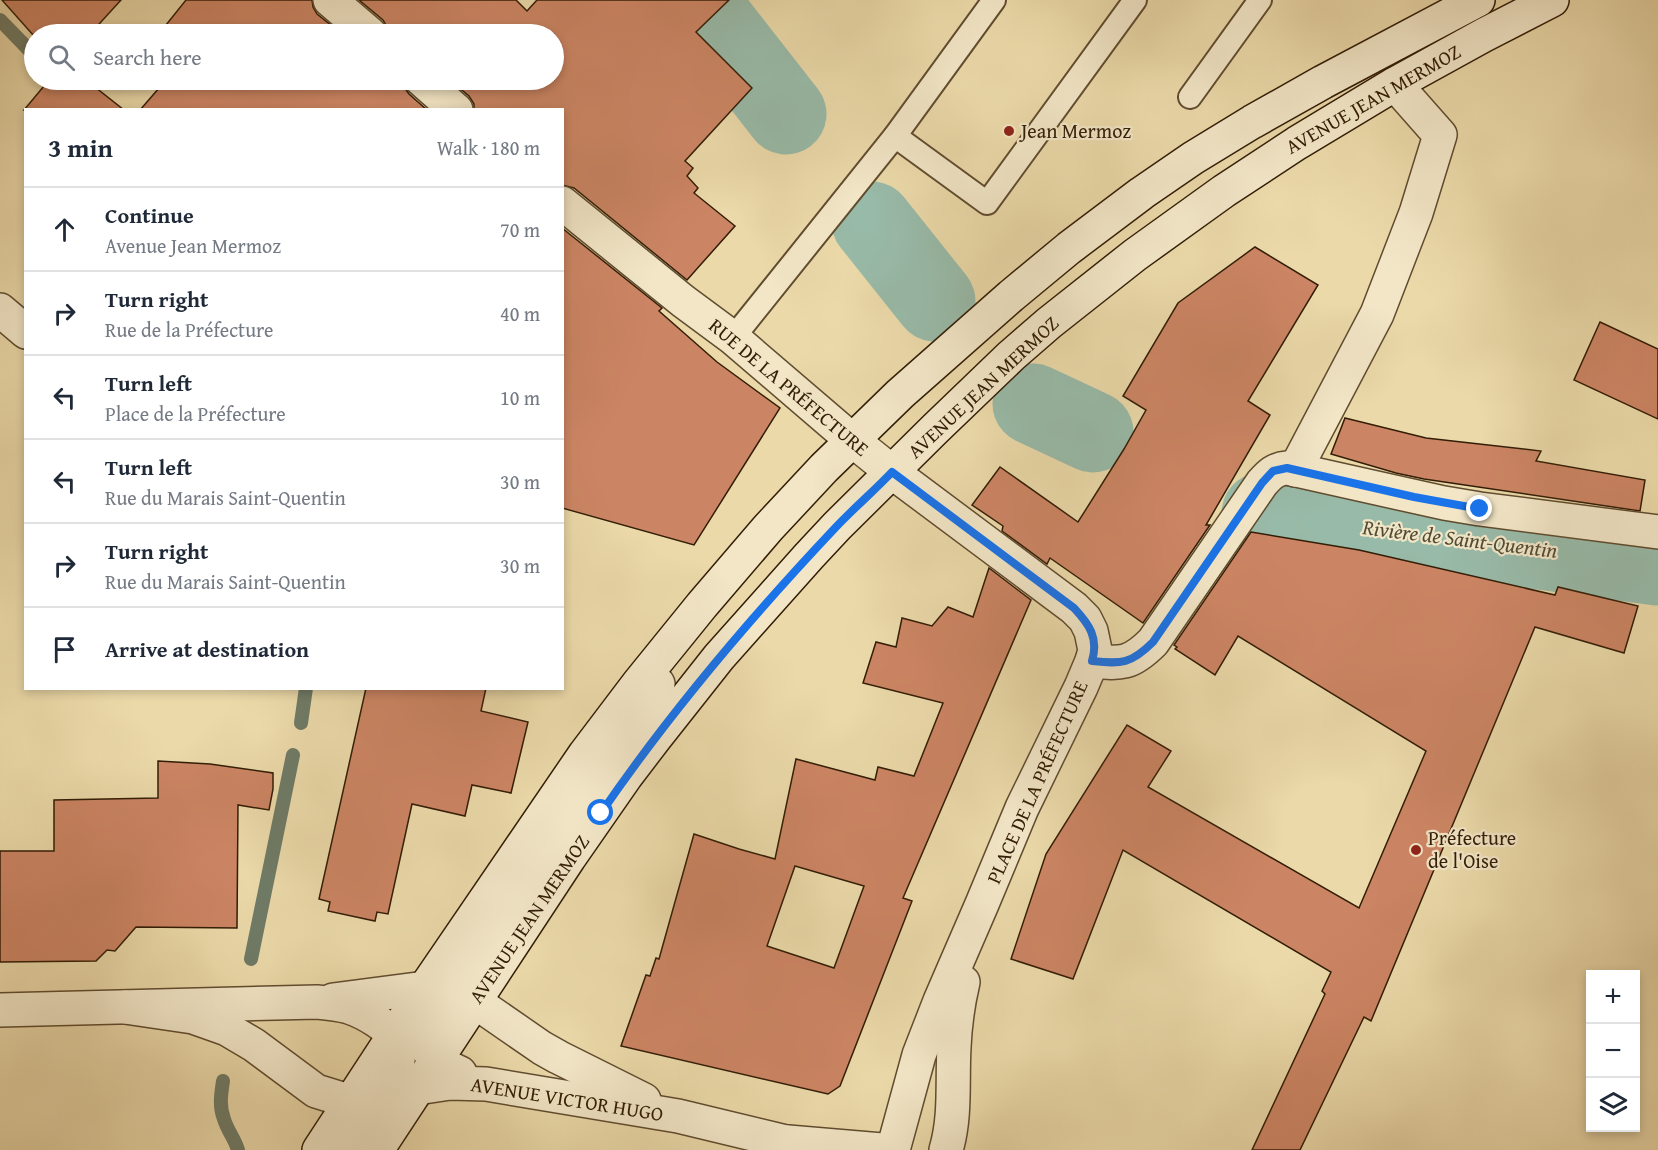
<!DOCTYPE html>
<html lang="en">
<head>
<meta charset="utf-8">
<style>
  body { margin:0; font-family:"Gentium Book Plus",serif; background:#f6f6f7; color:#1f2937 }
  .controls { position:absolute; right:18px; bottom:18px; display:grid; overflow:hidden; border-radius:0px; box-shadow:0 3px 9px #0003 }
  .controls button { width:54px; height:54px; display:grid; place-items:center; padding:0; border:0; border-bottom:2px solid #e0e1e3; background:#fff; color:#1f2937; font:30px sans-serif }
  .stop { position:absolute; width:18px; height:18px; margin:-14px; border:4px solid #1a73e8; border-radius:50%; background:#fff }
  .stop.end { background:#1a73e8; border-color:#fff; box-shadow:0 2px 6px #0008 }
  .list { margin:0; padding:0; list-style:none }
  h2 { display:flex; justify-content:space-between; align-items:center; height:78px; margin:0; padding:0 24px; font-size:26px }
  h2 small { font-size:20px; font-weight:400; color:#747a83 }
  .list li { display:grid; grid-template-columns:39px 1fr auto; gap:18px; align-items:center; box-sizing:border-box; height:84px; padding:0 24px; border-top:2px solid #e0e1e3 }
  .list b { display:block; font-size:22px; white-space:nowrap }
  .list p { margin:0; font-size:20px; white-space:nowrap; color:#747a83 }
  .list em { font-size:20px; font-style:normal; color:#747a83 }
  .icon { flex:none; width:33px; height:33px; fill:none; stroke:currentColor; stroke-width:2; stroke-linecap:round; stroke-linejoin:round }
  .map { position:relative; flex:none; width:1658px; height:1150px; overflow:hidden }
  .search { position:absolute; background:#fff; box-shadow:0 3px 9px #0003; left:24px; top:24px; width:540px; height:66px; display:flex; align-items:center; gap:15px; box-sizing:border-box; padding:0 21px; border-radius:33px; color:#747a83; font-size:22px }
  .panel { position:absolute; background:#fff; box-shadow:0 3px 9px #0003; left:24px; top:108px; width:540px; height:582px; border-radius:0px }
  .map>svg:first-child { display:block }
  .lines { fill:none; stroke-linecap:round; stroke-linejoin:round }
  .stream { stroke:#6f7b67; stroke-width:14 }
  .river { stroke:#98baa8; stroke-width:81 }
  .building { fill:#cc8564; stroke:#321d06; stroke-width:1.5; fill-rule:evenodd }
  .service-casing { stroke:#604c2f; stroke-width:26 }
  .minor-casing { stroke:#604c2f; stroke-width:36 }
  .secondary-casing { stroke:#321d06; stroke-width:36 }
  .service { stroke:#f2e6c7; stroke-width:22 }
  .minor { stroke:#f2e6c7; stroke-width:33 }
  .secondary { stroke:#f2e6c7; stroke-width:33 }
  .route { stroke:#1a73e8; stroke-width:8 }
  .poi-dot { fill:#8f2418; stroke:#f2e6c7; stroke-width:2 }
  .labels { text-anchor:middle; stroke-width:4.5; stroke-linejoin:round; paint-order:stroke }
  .street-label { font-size:20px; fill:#321d06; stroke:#f2e6c7 }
  .poi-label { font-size:20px; fill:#321d06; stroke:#f2e6c7; text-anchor:start }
  .water-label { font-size:21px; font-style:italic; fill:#514c37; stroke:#f2e6c7 }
</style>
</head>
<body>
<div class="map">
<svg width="1658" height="1150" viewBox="0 0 1658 1150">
  <rect width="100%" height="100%" fill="#ebd9a9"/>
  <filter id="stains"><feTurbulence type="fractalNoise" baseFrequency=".00333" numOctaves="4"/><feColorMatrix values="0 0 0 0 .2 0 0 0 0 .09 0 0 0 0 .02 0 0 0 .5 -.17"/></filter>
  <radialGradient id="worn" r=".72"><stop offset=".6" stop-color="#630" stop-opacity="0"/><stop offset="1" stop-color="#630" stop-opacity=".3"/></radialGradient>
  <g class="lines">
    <g class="stream">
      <polyline points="0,20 34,55"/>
      <polyline points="301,723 306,688"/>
      <polyline points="251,959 293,755"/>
      <path d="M223,1081C221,1094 219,1107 224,1119C227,1130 235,1139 238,1150"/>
    </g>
    <g class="river">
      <polyline points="711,18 786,114"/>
      <polyline points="872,222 935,301"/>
      <polyline points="1033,404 1093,432"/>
      <polyline points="1262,513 1400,530 1658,565"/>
    </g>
  </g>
  <g class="building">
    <polygon points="2,0 121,0 90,34 34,34 34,36"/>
    <polygon points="186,0 312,0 313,7 317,14 342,34 167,34 162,30"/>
    <polygon points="359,0 516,0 527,11 537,0 729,0 696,32 752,88 685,161 693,168 687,176 698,188 694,193 735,226 687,280 574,188 562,185 562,110 474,110 474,104 469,96 450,80 554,80 554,34 388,34 387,27 383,20"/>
    <polygon points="49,80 86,80 124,110 24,110"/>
    <polygon points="166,80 404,80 404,87 409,94 427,110 140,110"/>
    <polygon points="562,228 662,308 659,311 717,362 780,408 694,545 562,508"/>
    <polygon points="1255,247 1318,285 1248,401 1270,415 1206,525 1210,525 1143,623 1050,558 1047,564 1002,531 1003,526 972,505 1000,467 1078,522 1124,449 1146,410 1123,396 1178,303"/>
    <polygon points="1600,322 1658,349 1658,419 1574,380"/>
    <polygon points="1345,418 1426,438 1541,451 1536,461 1645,480 1640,511 1424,479 1396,473 1331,454"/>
    <polygon points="1251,532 1359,550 1555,595 1558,587 1638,606 1624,653 1535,627 1371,1021 1364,1017 1300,1150 1252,1150 1325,994 1322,991 1331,972 1123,850 1073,979 1011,959 1046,854 1127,725 1171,751 1148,787 1359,908 1426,751 1238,636 1215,675 1175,649 1177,647 1174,645"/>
    <path d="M989,568L1031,600L903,898L912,901L840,1086L828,1094L621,1046L646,975L650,976L656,958L659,959L694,834L739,849L775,859L796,759L875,780L878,767L914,776L943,703L863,683L876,642L896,647L902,618L932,626L948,607L973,617ZM795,866L864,886L834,968L767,946Z"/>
    <polygon points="366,688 486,688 481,711 528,722 511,793 472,785 465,816 412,804 388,914 377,912 375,921 328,911 330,902 319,899"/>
    <polygon points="158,761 210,764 273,773 273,789 269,810 238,805 237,928 136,927 115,951 107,950 96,961 0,962 0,851 54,851 54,800 158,798"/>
  </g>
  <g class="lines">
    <g class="service-casing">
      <g id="service">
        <polyline points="1190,97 1260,0"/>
        <polyline points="895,136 987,203 1135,0"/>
        <polyline points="733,338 895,136 994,0"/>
      </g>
    </g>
    <g class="minor-casing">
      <g id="minor">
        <polyline points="330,0 370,34"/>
        <polyline points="422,80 456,110"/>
        <polyline points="562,203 683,301 733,338 852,440 892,472 1074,608 1085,619 1091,631 1095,650 1092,661 1081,687 1022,808 982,904 940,1001 919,1055 893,1150"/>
        <polyline points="0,310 26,332"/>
        <polyline points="1295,470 1377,314 1416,213 1440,135 1395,84"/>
        <path d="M1092,661C1122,664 1131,664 1153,642L1262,483C1270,474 1275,469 1287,468L1444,503L1480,509L1658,532"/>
        <polyline points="333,1000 425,988 449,989 474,1001 542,1048 558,1057 644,1100"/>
        <polyline points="125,1007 193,1017 227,1029 254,1045 316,1091 342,1099 366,1100 379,1098 417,1088 450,1083 486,1084 678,1116 786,1142 809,1150"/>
        <path d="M0,1010L317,1002C328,1003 339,1004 349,1007C364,1012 392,1027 397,1043C400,1053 398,1065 394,1075L345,1150"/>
        <path d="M460,1073C420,1055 420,1044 438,1006L569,809L658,684"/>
        <polyline points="788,1142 882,1150"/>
        <path d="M946,1150C956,1116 952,1082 954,1047C955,1025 958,1003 963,982"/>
      </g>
    </g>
    <g class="secondary-casing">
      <g id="secondary">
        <polyline points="319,1150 425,988 585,754 638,684 702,605 768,528 824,468 900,394 1011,296 1069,248 1142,193 1193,158 1252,122 1323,82 1478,0"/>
        <polyline points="377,1150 569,858 626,776 655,738 719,657 809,556 837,526 935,429 1011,356 1049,323 1135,255 1224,191 1297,143 1395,84 1484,35 1552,0"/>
      </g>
    </g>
    <use href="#service" class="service"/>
    <use href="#minor" class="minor"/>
    <use href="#secondary" class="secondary"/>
  </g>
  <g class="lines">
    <path class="route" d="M601,813C671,711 751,617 836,527C854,508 874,491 892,472L1074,608C1089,624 1099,638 1092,661C1122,664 1131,664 1153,642L1262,483L1273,471L1287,468L1414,497L1480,509"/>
  </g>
  <g class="poi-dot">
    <circle cx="1009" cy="131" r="6"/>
    <circle cx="1416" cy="850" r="6"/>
  </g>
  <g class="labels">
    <g class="street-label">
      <text transform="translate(1373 99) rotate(-30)" y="7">AVENUE JEAN MERMOZ</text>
      <text transform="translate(789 387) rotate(40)" y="7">RUE DE LA PRÉFECTURE</text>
      <text transform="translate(983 387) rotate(-43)" y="7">AVENUE JEAN MERMOZ</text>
      <text transform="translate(1037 782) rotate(-66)" y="7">PLACE DE LA PRÉFECTURE</text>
      <text transform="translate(529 919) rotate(-56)" y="7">AVENUE JEAN MERMOZ</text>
      <text transform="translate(567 1099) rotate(9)" y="7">AVENUE VICTOR HUGO</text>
    </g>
    <g class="poi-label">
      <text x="1021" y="138">Jean Mermoz</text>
      <text x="1428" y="845">Préfecture<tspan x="1428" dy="23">de l'Oise</tspan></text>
    </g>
    <g class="water-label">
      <text transform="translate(1460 539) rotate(7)" y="7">Rivière de Saint-Quentin</text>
    </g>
  </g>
  <rect width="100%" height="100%" filter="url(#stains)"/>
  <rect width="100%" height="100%" fill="url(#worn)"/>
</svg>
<div class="controls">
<button>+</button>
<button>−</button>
<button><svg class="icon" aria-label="layers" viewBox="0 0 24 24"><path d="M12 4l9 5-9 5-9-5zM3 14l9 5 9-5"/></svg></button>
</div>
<div class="stop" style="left:601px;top:813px"></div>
<div class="stop end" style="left:1480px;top:509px"></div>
<div class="search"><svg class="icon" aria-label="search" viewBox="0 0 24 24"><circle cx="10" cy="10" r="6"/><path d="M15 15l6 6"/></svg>Search here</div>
<section class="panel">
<h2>3 min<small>Walk · 180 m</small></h2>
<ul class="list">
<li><svg class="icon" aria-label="ahead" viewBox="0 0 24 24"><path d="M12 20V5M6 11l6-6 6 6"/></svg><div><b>Continue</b><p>Avenue Jean Mermoz</p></div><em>70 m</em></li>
<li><svg class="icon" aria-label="right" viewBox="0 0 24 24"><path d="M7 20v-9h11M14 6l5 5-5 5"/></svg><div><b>Turn right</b><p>Rue de la Préfecture</p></div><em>40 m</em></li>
<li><svg class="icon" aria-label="left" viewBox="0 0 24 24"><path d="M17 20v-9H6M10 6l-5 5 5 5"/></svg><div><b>Turn left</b><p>Place de la Préfecture</p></div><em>10 m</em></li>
<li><svg class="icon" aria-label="left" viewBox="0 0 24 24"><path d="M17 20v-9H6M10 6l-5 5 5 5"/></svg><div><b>Turn left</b><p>Rue du Marais Saint-Quentin</p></div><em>30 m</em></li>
<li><svg class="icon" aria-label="right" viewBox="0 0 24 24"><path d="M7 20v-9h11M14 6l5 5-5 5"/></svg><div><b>Turn right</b><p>Rue du Marais Saint-Quentin</p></div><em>30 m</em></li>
<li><svg class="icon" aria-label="arrive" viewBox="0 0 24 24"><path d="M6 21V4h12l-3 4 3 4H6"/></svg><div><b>Arrive at destination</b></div></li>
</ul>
</section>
</div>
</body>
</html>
